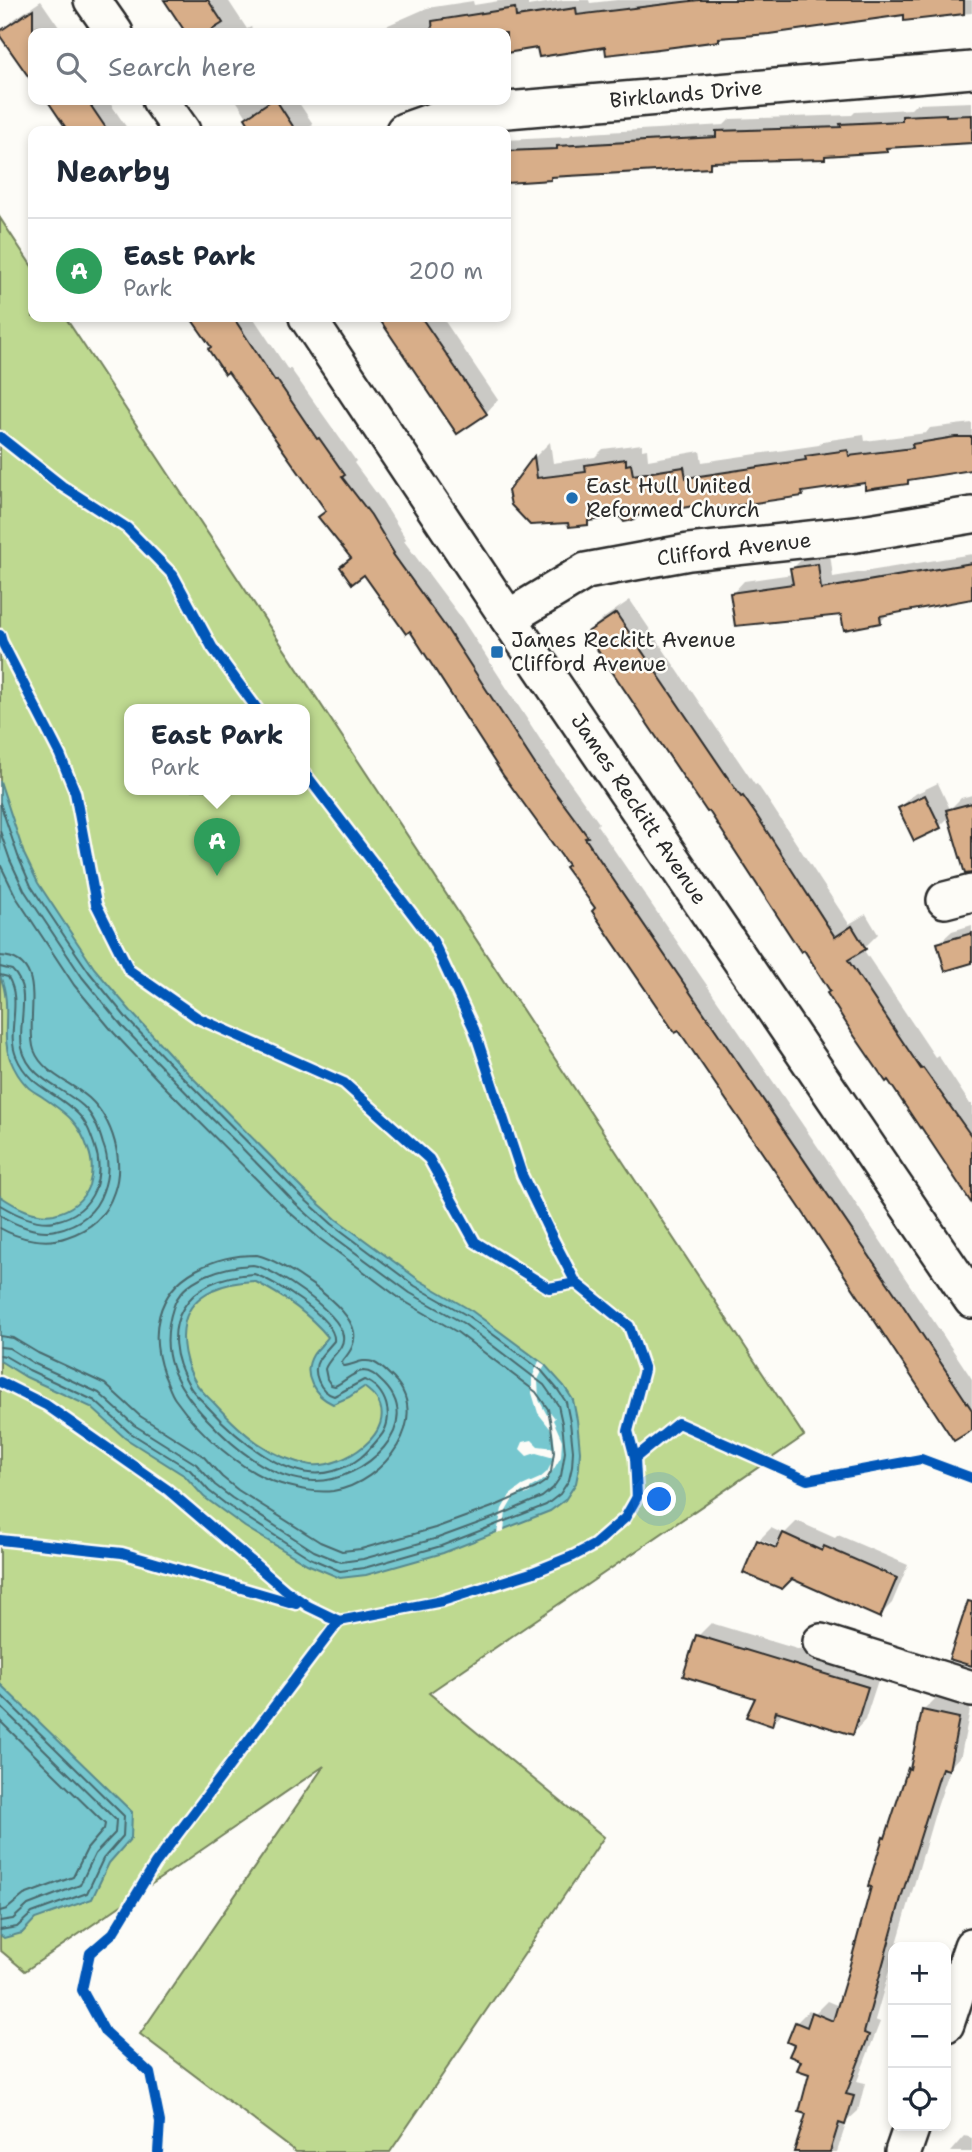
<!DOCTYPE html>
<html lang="en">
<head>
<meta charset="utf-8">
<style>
  body { margin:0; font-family:"Shantell Sans",sans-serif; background:#f6f6f7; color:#1f2937 }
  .controls { position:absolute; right:21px; bottom:21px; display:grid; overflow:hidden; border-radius:14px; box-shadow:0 4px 10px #0003 }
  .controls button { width:63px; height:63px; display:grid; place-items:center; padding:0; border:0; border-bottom:2px solid #e0e1e3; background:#fff; color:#1f2937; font:35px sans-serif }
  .you { position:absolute; left:660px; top:1500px; width:24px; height:24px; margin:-18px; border:5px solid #fff; border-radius:50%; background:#1a73e8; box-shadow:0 0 0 10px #1a73e833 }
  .badge { display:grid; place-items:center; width:46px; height:46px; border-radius:50%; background:#ea580c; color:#fff; font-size:23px; font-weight:700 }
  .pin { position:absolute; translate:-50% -58px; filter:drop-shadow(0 2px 4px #0008) }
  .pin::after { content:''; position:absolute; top:37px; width:24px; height:21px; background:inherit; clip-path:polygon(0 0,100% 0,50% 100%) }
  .popup { position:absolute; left:124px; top:704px; width:186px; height:91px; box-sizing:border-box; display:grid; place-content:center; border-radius:14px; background:#fff; filter:drop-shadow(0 2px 5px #0005); font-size:23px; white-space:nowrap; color:#747a83 }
  .popup b { font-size:26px; color:#1f2937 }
  .popup::after { content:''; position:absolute; left:50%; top:100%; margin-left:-14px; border:14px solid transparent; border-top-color:#fff }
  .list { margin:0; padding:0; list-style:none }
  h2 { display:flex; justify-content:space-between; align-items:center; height:91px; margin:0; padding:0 28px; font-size:30px }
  h2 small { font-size:23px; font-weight:400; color:#747a83 }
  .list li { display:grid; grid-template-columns:46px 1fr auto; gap:21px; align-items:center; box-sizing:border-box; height:105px; padding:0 28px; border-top:2px solid #e0e1e3 }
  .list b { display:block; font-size:26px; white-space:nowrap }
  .list p { margin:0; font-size:23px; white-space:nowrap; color:#747a83 }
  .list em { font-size:23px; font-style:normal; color:#747a83 }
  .icon { flex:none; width:38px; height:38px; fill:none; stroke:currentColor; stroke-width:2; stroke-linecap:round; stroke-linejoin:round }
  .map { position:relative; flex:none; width:972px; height:2152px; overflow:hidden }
  .search { position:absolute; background:#fff; box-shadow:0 4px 10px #0003; left:28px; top:28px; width:483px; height:77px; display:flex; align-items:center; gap:18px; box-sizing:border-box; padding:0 24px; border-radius:14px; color:#747a83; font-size:26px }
  .panel { position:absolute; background:#fff; box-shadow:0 4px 10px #0003; left:28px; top:126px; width:483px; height:196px; border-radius:14px }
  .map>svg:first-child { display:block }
  .green { fill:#bed990; stroke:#74825e; stroke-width:2; fill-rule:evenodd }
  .water { fill:#76c7cf; stroke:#58898d; stroke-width:2; fill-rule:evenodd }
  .pier { fill:#fdfcf7 }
  .shadow { fill:#0003; fill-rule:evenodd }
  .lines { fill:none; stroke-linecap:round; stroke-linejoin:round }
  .shore { stroke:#49696d; stroke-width:2 }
  .building { fill:#d8ae89; stroke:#2b2b2b; stroke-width:2 }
  .minor-casing { stroke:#2b2b2b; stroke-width:40 }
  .minor { stroke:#fdfcf7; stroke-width:35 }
  .cycleway-casing { stroke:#fdfcf7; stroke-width:15 }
  .cycleway { stroke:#0057b8; stroke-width:10 }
  .poi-dot { fill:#1f6fb2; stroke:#fdfcf7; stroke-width:2.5 }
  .labels { text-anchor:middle; stroke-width:5; stroke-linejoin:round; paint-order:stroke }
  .street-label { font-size:21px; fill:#2b2b2b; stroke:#fdfcf7 }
  .poi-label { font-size:21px; fill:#2b2b2b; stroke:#fdfcf7; text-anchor:start }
</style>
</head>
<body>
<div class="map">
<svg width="972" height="2152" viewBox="0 0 972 2152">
  <rect width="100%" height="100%" fill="#fdfcf7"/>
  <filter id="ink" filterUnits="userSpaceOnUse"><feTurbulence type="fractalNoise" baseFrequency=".0143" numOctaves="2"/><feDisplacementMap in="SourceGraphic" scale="14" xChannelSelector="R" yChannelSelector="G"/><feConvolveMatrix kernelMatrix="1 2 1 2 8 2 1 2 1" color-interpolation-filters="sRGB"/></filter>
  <g filter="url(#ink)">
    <path class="green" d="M0,218L33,268V317H65L804,1436L429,1693L604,1837L390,2152H296L140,2034L324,1766L25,1971L0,1950ZM130,710H304V790H130Z"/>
    <g class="water">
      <path d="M0,781L24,854L38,883L94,968L134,1015L177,1062L307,1193L336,1219L419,1280L472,1311L545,1365L564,1386L573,1400L577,1420L580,1451L579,1468L576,1483L565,1500L550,1511L443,1553L366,1575L340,1578L307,1564L245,1527L204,1497L185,1476L125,1438L91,1407L26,1377L0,1361V1196C15,1206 35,1218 54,1214C71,1210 83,1201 89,1185C93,1172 93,1161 88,1149C79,1122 67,1114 44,1098C39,1094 31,1091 27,1086C19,1078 14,1069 10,1059C0,1034 13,1006 0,976ZM254,1281C282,1295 308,1313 328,1337C324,1343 317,1349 313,1355C301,1375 315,1396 333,1404L349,1397L364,1387C368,1390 373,1394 376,1398C400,1432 342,1469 311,1465C270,1459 241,1432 214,1403C208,1397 200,1390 196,1383C185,1365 180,1341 185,1321C193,1291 227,1282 254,1281Z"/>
      <polygon points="0,1684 132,1812 131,1838 109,1863 92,1899 35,1919 22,1933 4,1938 0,1935"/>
    </g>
    <polygon class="pier" points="539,1361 545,1365 538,1380 539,1400 547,1415 551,1413 555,1418 553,1420 562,1440 561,1457 549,1477 530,1488 531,1492 525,1495 523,1491 513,1499 506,1511 504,1531 497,1533 502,1509 510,1495 522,1486 540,1478 547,1472 554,1458 536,1453 527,1456 520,1449 523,1442 532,1440 538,1446 555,1448 553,1432 538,1413 532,1393 532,1378"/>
    <g class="shadow">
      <polygon points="170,0 228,0 247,29 251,27 255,33 188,33 168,3"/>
      <polygon points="505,0 528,0 528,6 564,0 589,0 590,3 617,0 972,0 972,13 906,19 905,13 722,36 718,39 539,46 506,51 506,33 370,33 427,8 473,1 474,5"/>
      <polygon points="41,1 63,33 33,33 33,78 0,33 13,20"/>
      <polygon points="49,100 108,100 129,131 68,131"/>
      <polygon points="236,100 297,100 313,124 306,131 256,131"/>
      <polygon points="972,102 972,144 968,144 968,141 891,146 886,151 827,154 824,157 715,160 710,166 553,175 550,178 506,181 506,140 568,137 572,134 724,125 730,119 852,115 855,112 911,109 916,104"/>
      <polygon points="192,317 253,317 288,370 290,368 356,461 354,463 383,502 406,539 404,541 460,616 551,756 599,823 597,825 831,1166 972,1379 972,1428 799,1204 597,908 410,629 365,573 342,567 352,557 328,510"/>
      <polygon points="377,317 442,317 498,400 486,413 384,323 382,324"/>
      <polygon points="972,423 972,470 912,477 908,482 866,481 707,508 706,502 592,518 587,523 570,522 510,492 535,457 550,442 553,463 595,457 603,449 642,444 642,450 647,449 648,460 700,451 702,462 819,445 823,441 864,435 865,441 926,433 930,428"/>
      <polygon points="830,553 833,577 972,554 972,598 890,612 881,621 732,594 744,581 793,574 792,569 805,556"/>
      <polygon points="630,600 755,785 757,784 770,803 849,924 866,914 878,934 863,949 935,1057 938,1055 970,1104 972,1104 972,1200 710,808 588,633 601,620"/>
      <polygon points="938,783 950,809 961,798 972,795 972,844 950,816 940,826 900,808 913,795"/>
      <polygon points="972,925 972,961 939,943 952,931"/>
      <path d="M797,1521L835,1538L838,1535L908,1565L892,1603L879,1616L792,1577L782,1587L745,1572L758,1541L771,1528L784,1534ZM762,1540L785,1550L783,1553L762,1544Z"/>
      <polygon points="711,1623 880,1674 865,1720 853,1733 784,1711 772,1724 757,1697 698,1636"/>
      <polygon points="936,1698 971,1705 961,1755 951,1766 935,1813 896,1947 893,1947 893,1957 875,2020 880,2022 857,2081 865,2083 858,2111 847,2121 837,2152 796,2152 808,2113 811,2073 796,2044 796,2023 809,2010 815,2013 827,2001 839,2006 884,1838 888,1834 909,1769 913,1766 923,1711"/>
      <polygon points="965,2136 972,2138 972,2152 951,2152"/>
    </g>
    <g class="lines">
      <g class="shore">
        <polyline points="0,803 18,856 31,886 67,940 89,972 128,1020 172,1066 302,1197 332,1224 415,1286 468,1316 541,1370 558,1390 566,1402 570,1422 573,1451 572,1467 569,1480 560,1494 546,1505 441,1546 364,1568 340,1571 310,1558 227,1505 209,1491 190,1470 129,1432 95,1401 29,1370 5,1356 0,1355"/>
        <polyline points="0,831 10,860 24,890 82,977 122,1026 201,1108 237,1143 296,1204 326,1231 410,1293 463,1323 544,1385 558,1405 562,1423 565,1452 561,1476 553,1488 542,1497 498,1516 438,1538 363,1559 341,1562 314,1551 232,1498 215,1485 196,1464 134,1425 99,1393 33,1363 9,1348 0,1347"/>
        <polyline points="0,864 16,897 74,985 114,1033 158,1080 288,1211 320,1239 402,1300 457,1332 536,1392 548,1409 551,1425 554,1452 551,1472 546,1481 536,1488 495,1506 435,1528 361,1549 342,1551 320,1542 238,1490 222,1477 203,1456 140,1416 105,1384 38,1353 13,1338 0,1336"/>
        <path d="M0,956C51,958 24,1022 34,1050C43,1074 71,1082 89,1098C113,1120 125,1161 114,1192C106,1216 91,1229 67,1237C46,1245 19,1239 0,1228"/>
        <path d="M0,967L12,970C33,990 17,1023 22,1048C29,1079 62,1087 83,1106C94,1116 99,1130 103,1144C109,1159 109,1175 103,1191C96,1212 79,1225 56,1230C38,1234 15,1225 0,1215"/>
        <path d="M0,975L8,977C23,1002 6,1031 16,1056C29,1088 56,1091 78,1114C87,1123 91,1135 95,1147C100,1161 100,1174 95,1189C88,1207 74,1217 55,1221C37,1225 15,1214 0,1205"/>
        <path d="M257,1255C283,1261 349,1305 354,1332C356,1345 349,1353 342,1362L343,1366C353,1366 361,1358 373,1362C380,1365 385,1370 390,1375C436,1416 383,1484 333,1491C315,1493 299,1489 281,1484C241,1472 199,1433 175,1399C170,1392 168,1383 164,1375C149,1334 156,1292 196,1270C216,1259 234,1255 257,1255Z"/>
        <path d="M253,1265C274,1268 341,1313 343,1336C345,1349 329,1357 325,1369L327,1379L331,1385L335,1386C344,1382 353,1372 363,1371C371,1371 376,1376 381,1381C429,1424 363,1482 314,1481C271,1480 234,1448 206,1418C175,1385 158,1354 173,1308C182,1277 225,1266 253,1265Z"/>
        <path d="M254,1274C273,1280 337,1319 334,1341C329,1347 323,1353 319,1359C311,1372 320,1392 334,1396L364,1380C386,1387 396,1419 380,1437C366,1454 357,1464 334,1471C289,1485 235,1437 207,1406C202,1400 194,1394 190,1387C154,1326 186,1276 254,1274Z"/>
        <polyline points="0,1694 124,1816 123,1836 103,1859 87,1893 32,1913 17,1927 0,1930"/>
        <polyline points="0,1706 116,1820 115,1833 95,1854 80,1885 28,1905 13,1919 0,1921"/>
        <polyline points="0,1721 105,1824 104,1829 87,1849 73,1877 24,1895 7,1909 0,1911"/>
      </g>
    </g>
    <g class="building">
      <polygon points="164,0 208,0 223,23 207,33 186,33"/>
      <polygon points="699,0 964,0 964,14 904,21 904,15 769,34 719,38 719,41 651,50 606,55 605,47 539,57 537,48 506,53 506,33 433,33 432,21 515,8 516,17 576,8 577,15"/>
      <polygon points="33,9 33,83 0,36 0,31"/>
      <polygon points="47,100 87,100 108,131 68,131"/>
      <polygon points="272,100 276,100 296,131 253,131 245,118"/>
      <polygon points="946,114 946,116 972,115 972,143 886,148 887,152 825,156 825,159 710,162 710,168 551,177 551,180 506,183 506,151 557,149 557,146 716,137 716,131 841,127 840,124 902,121 902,116"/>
      <polygon points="190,317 233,317 275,381 277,380 317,439 319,438 345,475 342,477 371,515 394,553 393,554 447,629 538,769 588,837 585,838 898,1298 972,1410 972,1430 954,1441 798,1205 679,1031 675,1033 592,911 595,908 565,867 568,865 503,775 410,631 406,634 364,575 352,584 340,567 351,558 318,517 326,511 228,372 225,374 208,349 211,347"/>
      <polygon points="378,317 421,317 487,414 457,434"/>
      <polygon points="955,437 972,437 972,470 908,480 908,484 865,490 865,483 802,492 803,496 706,510 705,504 637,516 634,520 624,522 620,517 588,521 588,525 569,527 568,523 530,525 511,505 508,491 534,456 537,478 586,472 585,465 626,459 626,465 631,464 633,475 684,467 686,478 806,460 805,456 848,450 849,456 913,448 912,444"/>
      <polygon points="972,563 972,599 880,616 881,623 844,630 841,615 735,626 730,593 793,584 790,568 818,564 821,589"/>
      <polygon points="616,613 741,797 743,796 757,816 835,937 852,926 866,949 848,960 921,1069 923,1068 972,1137 972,1204 921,1127 920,1128 888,1080 886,1082 853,1034 827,993 830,991 804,950 801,952 709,811 707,812 586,633"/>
      <polygon points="925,795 941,828 914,841 898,808"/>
      <polygon points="972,803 972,873 965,874 946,810"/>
      <polygon points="972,933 972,963 945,971 937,943"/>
      <polygon points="783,1533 822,1551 824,1546 897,1578 880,1618 792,1579 782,1589 743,1573 757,1540 776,1548"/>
      <polygon points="968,1601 972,1602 972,1666 949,1659"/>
      <polygon points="696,1635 868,1687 853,1735 776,1711 772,1726 746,1717 755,1698 683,1676"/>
      <polygon points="922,1710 959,1718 949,1770 942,1768 901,1898 864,2033 869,2035 846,2094 854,2096 845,2125 839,2123 830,2152 794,2152 806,2114 799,2112 809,2074 797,2070 801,2061 789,2056 794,2045 787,2042 795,2022 807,2027 812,2012 833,2021 849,1968 871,1887 868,1886 883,1837 885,1838 908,1768 910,1769"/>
    </g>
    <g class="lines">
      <g class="minor-casing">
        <g id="minor">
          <polyline points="92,0 115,33"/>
          <polyline points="160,100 182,131"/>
          <polyline points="404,131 449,115 972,70"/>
          <polyline points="307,317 508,618 972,1300"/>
          <polyline points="508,618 586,571 689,552 856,534 972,515"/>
          <polyline points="945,900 972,893"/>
          <polyline points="821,1642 972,1689"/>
          <polyline points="946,2024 972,1946"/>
          <polyline points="903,2152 912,2126"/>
        </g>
      </g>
      <use href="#minor" class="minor"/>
      <g class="cycleway-casing">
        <g id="cycleway">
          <polyline points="0,437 62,486 127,528 173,575 212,647 258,710"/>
          <polyline points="0,635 2,642 60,755 75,792 96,904 129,970 198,1018 344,1083 429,1159 475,1242 549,1288 576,1283"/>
          <polyline points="0,1382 46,1405 168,1490 285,1590 308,1606 339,1621 442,1601 531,1573 573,1556 594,1545 625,1518 637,1497 635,1458 628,1431 644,1370 629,1326 576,1283 552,1237 522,1175 474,1029 433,941 304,772"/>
          <polyline points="635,1458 678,1423 807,1480 921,1459 972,1478"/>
          <polyline points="0,1540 122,1553 296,1604"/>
          <polyline points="158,2152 160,2122 150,2073 105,2032 82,1990 90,1953 113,1933 155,1864 339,1621 328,1617"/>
        </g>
      </g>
      <use href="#cycleway" class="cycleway"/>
    </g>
  </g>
  <g class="poi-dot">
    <circle cx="572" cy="498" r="7"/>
    <rect x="490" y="645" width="14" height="14" rx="3.5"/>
  </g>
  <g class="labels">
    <g class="street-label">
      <text transform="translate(686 94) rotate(-5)" y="7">Birklands Drive</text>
      <text transform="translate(734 549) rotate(-7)" y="7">Clifford Avenue</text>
      <text transform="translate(639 809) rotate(56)" y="7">James Reckitt Avenue</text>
    </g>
    <g class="poi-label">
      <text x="586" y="493">East Hull United<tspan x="586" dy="24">Reformed Church</tspan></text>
      <text x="511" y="647">James Reckitt Avenue<tspan x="511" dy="24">Clifford Avenue</tspan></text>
    </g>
  </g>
</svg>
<div class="controls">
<button>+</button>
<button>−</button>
<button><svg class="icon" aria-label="locate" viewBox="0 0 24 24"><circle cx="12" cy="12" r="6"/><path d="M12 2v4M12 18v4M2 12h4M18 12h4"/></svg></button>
</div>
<div class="you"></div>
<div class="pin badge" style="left:217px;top:876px;background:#2e9e5b">A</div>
<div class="popup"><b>East Park</b>Park</div>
<div class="search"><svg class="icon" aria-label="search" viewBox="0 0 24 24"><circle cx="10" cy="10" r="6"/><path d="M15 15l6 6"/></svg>Search here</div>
<section class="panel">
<h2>Nearby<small></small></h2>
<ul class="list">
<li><span class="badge" style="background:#2e9e5b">A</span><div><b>East Park</b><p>Park</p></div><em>200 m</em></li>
</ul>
</section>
</div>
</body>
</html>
